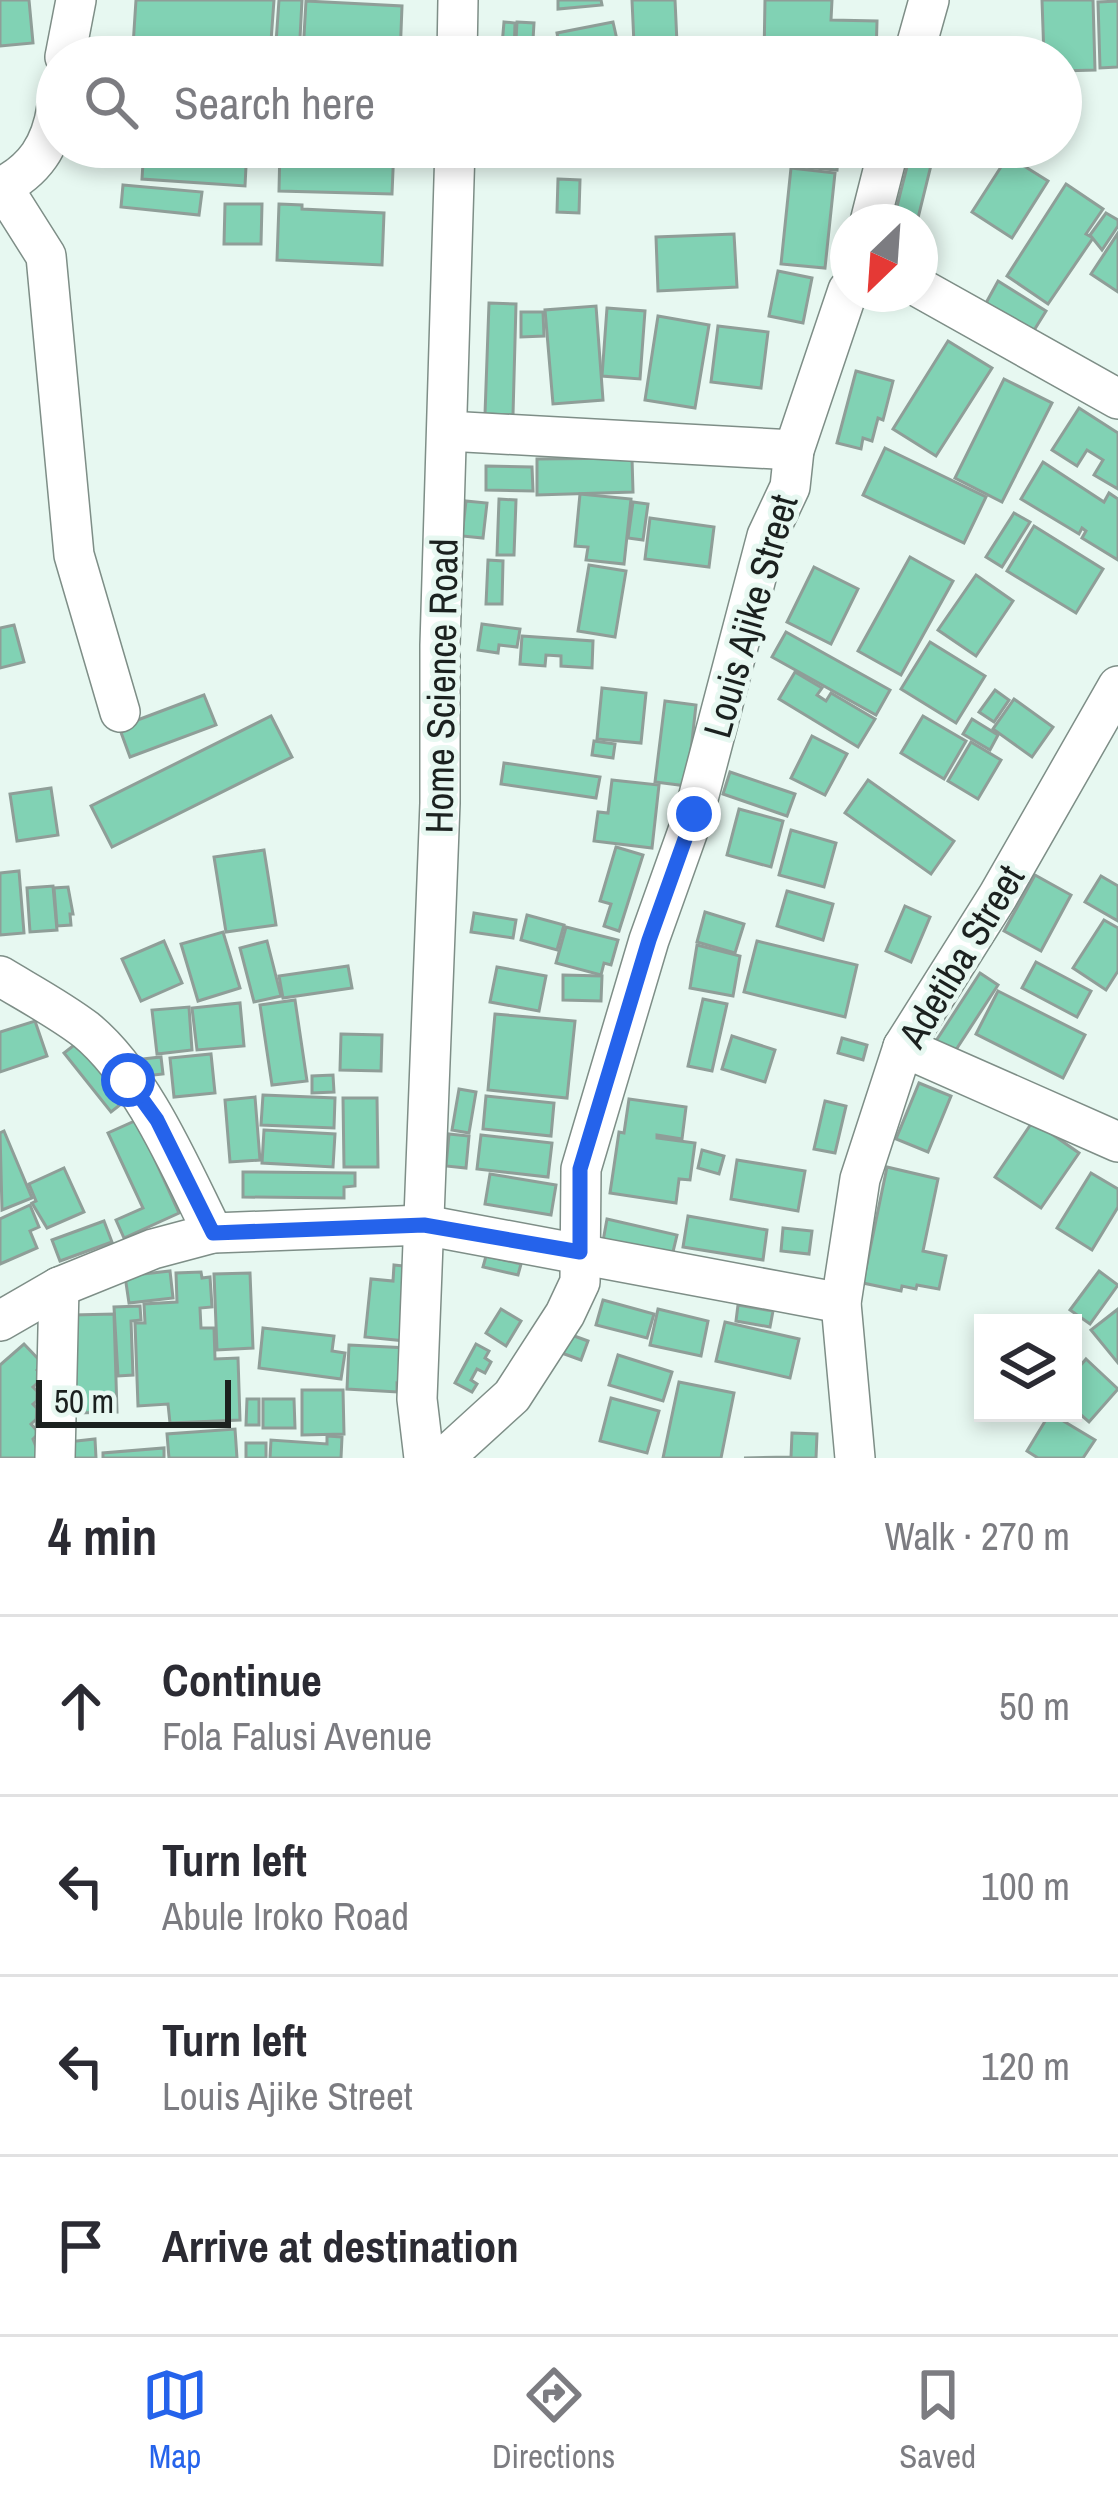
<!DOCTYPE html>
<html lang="en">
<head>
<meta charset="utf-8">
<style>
  body { margin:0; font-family:"Archivo Narrow",sans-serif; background:#f2f2f3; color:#2b2b33 }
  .controls { position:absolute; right:36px; bottom:36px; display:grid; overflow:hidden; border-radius:0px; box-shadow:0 6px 18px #0003 }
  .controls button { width:108px; height:108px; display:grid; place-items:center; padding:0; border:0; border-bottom:3px solid #e1e1e2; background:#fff; color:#2b2b33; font:60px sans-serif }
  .compass { position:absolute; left:830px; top:204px; width:108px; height:108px; border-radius:50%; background:#fff; box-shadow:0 6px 18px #0003; rotate:205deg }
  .scale { position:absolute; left:36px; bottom:30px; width:195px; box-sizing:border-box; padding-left:12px; border:6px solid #1b211f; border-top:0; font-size:33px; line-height:42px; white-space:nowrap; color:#1b211f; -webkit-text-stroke:9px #e7f8f1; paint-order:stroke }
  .stop { position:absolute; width:36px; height:36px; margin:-27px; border:9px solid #2563eb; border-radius:50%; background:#fff }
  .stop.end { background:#2563eb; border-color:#fff; box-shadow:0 3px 12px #0008 }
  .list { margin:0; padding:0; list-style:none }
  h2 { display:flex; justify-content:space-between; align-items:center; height:156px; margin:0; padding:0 48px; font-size:51px }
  h2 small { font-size:39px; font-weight:400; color:#7c7c81 }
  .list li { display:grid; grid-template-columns:78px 1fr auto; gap:36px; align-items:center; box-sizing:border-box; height:180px; padding:0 48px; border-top:3px solid #e1e1e2 }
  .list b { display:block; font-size:45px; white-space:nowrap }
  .list p { margin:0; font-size:39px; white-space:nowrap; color:#7c7c81 }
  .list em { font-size:39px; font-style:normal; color:#7c7c81 }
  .icon { flex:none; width:66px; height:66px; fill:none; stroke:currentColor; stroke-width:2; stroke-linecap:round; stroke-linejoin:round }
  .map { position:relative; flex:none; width:1118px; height:1458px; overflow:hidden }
  .search { position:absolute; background:#fff; box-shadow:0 6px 18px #0003; left:36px; right:36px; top:36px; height:132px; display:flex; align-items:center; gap:30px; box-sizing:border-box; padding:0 42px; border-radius:66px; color:#7c7c81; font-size:45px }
  .sheet { height:876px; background:#fff }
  nav { display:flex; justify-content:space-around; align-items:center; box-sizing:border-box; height:168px; border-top:3px solid #e1e1e2; background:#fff; font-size:33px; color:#7c7c81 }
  nav a { display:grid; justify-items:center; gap:6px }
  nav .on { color:#2563eb }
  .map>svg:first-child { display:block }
  .building { fill:#81d2b4; stroke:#8f9e98; stroke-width:3 }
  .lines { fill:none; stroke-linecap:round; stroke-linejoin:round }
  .minor-casing { stroke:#7e8e87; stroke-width:42 }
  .minor { stroke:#fff; stroke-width:39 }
  .route { stroke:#2563eb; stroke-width:15 }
  .labels { text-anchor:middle; stroke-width:10; stroke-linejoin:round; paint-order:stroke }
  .street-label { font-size:39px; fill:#1b211f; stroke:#e7f8f1 }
</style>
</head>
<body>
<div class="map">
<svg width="1118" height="1458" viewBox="0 0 1118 1458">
  <rect width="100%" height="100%" fill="#e7f8f1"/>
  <g class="building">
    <polygon points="0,0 29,0 33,43 0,46"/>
    <polygon points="136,0 274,0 270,55 133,46"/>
    <polygon points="279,0 302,0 299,57 275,57"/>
    <polygon points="558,0 601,0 602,5 558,9"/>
    <polygon points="632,0 675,0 677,43 634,44"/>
    <polygon points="765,0 832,0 831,20 877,21 876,57 764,57"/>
    <polygon points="1042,0 1093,0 1095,70 1061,71 1061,57 1044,57"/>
    <polygon points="306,1 402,6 400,57 303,53"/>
    <polygon points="1118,1 1118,67 1100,68 1098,2"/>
    <polygon points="504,22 515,23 514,57 501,57"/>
    <polygon points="517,22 534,23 532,57 515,57"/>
    <polygon points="613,22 620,53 561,57 557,33"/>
    <polygon points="959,46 1019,50 1019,57 958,57"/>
    <polygon points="144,147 247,147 245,186 142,179"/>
    <polygon points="280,147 394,147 392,194 279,191"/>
    <polygon points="794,147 839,147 837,170 792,166"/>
    <polygon points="912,147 935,149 917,222 893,222"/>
    <polygon points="1008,156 1048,181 1012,238 972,212"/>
    <polygon points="791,168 835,173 825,268 781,264"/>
    <polygon points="558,179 580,180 579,213 557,212"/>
    <polygon points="1066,184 1103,209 1086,234 1093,238 1048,304 1007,276"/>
    <polygon points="123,185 202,192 199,215 121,207"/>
    <polygon points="225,204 262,204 261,244 224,244"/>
    <polygon points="279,204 302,205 302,209 384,213 382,265 277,260"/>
    <polygon points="1106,213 1118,220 1118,226 1102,250 1090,235"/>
    <polygon points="1118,233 1118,292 1091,274"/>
    <polygon points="734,234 737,287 658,291 656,237"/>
    <polygon points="778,271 812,278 803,323 769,316"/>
    <polygon points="998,281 1046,311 1033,332 986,303"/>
    <polygon points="489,303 516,304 513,415 485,414"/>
    <polygon points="596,306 603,400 553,404 545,310"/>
    <polygon points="607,308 645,311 640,379 602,376"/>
    <polygon points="521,312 543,312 544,336 521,337"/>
    <polygon points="658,316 709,325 695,408 645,400"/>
    <polygon points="718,326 768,332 761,388 711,382"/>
    <polygon points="948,341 992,368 936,456 893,429"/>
    <polygon points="856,371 893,381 883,420 878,418 872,441 863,438 861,449 837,443"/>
    <polygon points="1004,379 1052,403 1002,502 955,478"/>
    <polygon points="1079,408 1118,433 1118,489 1094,475 1103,460 1087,450 1077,466 1052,450"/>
    <polygon points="885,448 986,497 964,543 863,495"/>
    <polygon points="632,458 633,492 537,495 537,459"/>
    <polygon points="1043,462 1104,502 1109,493 1118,499 1118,560 1082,538 1086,531 1082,528 1079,534 1021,499"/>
    <polygon points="486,466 532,467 533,491 486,490"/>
    <polygon points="580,494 631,499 624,564 586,560 588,547 575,546"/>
    <polygon points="499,499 516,500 514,555 497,555"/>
    <polygon points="466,501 487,503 483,538 462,536"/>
    <polygon points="633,502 648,504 643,540 628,538"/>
    <polygon points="1014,513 1030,522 1002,567 986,557"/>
    <polygon points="650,518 714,527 709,567 645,559"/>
    <polygon points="1034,526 1103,569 1076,613 1007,571"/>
    <polygon points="910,557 953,581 901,675 858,651"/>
    <polygon points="488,560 503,561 502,604 486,604"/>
    <polygon points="589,565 626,571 615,637 578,631"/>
    <polygon points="814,567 858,589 831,644 787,622"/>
    <polygon points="976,575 1013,601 976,656 938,630"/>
    <polygon points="482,624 520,629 517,647 499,645 498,653 478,650"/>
    <polygon points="14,625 24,662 0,668 0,628"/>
    <polygon points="786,632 890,690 876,715 772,657"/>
    <polygon points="522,636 593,641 592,668 561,666 561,656 546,655 545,666 520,664"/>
    <polygon points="930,642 985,676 956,723 901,689"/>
    <polygon points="795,672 822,688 817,695 826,701 831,693 875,719 858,747 779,699"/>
    <polygon points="602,688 646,693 641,743 597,739"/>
    <polygon points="995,690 1009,700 994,722 979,712"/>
    <polygon points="204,695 216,725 130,757 119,727"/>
    <polygon points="1014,699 1053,727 1032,757 993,729"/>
    <polygon points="665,701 696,705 687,786 655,782"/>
    <polygon points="271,716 292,757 112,847 91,806"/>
    <polygon points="923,716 966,741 944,779 901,753"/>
    <polygon points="972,719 998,735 990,750 963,734"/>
    <polygon points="812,736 847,754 825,795 791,778"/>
    <polygon points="594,741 615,744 613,758 592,755"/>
    <polygon points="971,742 1001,760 978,799 948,781"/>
    <polygon points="504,763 600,777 596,798 501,784"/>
    <polygon points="730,772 795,794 787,816 723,794"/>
    <polygon points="612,780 659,785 652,848 594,841 598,812 608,813"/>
    <polygon points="868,780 954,841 931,874 845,813"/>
    <polygon points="51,788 58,835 17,841 10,794"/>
    <polygon points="739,809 783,821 771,867 727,855"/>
    <polygon points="791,830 836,843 824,887 779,875"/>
    <polygon points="616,847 643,855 619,931 604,926 611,904 600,901"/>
    <polygon points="264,850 276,925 226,932 214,857"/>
    <polygon points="19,871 24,933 0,935 0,873"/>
    <polygon points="1035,875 1071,895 1041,951 1004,931"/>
    <polygon points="1101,876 1118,886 1118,921 1085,902"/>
    <polygon points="53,886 57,930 30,932 27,888"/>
    <polygon points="68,887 73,914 70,914 71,925 57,926 54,888"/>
    <polygon points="787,891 833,904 823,940 777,926"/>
    <polygon points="905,906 930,917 911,962 886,951"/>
    <polygon points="705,912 744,924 735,953 697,942"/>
    <polygon points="474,913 516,920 513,938 471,932"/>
    <polygon points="527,915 564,925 557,950 521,940"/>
    <polygon points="1104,920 1118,928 1118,971 1106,990 1073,968"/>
    <polygon points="566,927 618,940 611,965 604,963 601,975 556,963"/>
    <polygon points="223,932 240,988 198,1001 181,944"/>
    <polygon points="164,941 182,983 141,1001 122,959"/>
    <polygon points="267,941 281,996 254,1002 240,948"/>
    <polygon points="757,941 857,965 845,1017 744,992"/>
    <polygon points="697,945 740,956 733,996 690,988"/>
    <polygon points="1036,962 1091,991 1077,1017 1022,988"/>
    <polygon points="348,966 352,988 283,998 279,976"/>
    <polygon points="497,967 546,976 539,1011 490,1002"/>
    <polygon points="980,973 998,985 950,1059 932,1047"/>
    <polygon points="563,975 602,976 601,1001 563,1000"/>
    <polygon points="998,991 1085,1035 1063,1078 976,1034"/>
    <polygon points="703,999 727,1004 712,1071 688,1066"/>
    <polygon points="295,1000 307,1081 272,1085 260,1005"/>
    <polygon points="240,1003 244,1046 197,1050 192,1008"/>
    <polygon points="189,1007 192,1050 157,1054 152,1010"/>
    <polygon points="495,1014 575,1021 567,1098 488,1090"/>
    <polygon points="35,1021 47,1056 0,1072 0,1032"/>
    <polygon points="341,1034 382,1035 381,1071 340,1070"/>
    <polygon points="732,1036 775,1050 765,1082 722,1069"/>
    <polygon points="842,1038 867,1045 863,1060 838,1053"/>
    <polygon points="78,1042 125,1101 111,1112 64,1053"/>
    <polygon points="211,1054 215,1093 174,1097 170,1058"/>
    <polygon points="161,1057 163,1074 144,1076 142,1059"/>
    <polygon points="333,1075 334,1092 312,1093 312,1076"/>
    <polygon points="919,1083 951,1096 928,1152 896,1139"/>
    <polygon points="459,1089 476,1092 469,1133 452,1130"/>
    <polygon points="263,1095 335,1098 334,1128 261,1125"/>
    <polygon points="486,1096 554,1103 551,1136 483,1129"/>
    <polygon points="255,1097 260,1160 230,1162 225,1100"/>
    <polygon points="343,1098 377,1098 378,1167 344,1167"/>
    <polygon points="629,1099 686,1107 682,1139 657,1135 657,1138 695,1143 690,1180 679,1179 676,1203 610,1193 619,1132 624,1133"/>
    <polygon points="825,1101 846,1106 835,1153 814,1149"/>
    <polygon points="137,1120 179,1213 124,1238 116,1220 143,1208 108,1133"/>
    <polygon points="1033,1121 1079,1153 1041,1208 995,1177"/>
    <polygon points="264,1130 335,1134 333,1167 262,1163"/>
    <polygon points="4,1131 32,1198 2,1210 0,1133"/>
    <polygon points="449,1134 469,1136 466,1168 446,1166"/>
    <polygon points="481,1135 552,1143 548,1177 477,1169"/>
    <polygon points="702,1150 724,1156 719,1174 698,1168"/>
    <polygon points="737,1160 805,1171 798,1211 731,1199"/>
    <polygon points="887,1167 938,1179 923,1251 946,1256 939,1289 917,1285 916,1289 902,1286 901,1291 863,1283"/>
    <polygon points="64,1168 84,1212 47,1228 32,1203 36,1201 29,1184"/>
    <polygon points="243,1172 355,1173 355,1186 344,1187 344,1198 243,1197"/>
    <polygon points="1091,1173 1118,1189 1118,1207 1092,1250 1057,1228"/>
    <polygon points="490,1174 556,1185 551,1215 485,1204"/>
    <polygon points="30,1205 39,1227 30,1231 37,1248 0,1264 0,1219"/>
    <polygon points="688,1216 767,1230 763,1260 683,1247"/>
    <polygon points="607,1219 677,1235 672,1256 603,1241"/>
    <polygon points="104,1221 112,1242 60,1261 52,1240"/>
    <polygon points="783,1228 812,1231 809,1254 781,1251"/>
    <polygon points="486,1256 521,1264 518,1275 483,1267"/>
    <polygon points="394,1265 414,1267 406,1341 365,1337 371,1279 393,1281"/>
    <polygon points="170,1271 173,1298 129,1303 125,1276"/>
    <polygon points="1099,1271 1118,1285 1090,1324 1070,1310"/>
    <polygon points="201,1272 202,1278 210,1277 212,1307 200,1308 201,1328 214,1328 215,1359 238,1358 240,1420 170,1423 168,1404 138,1406 135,1323 145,1323 144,1304 177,1302 176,1273"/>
    <polygon points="250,1273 253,1348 217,1350 214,1274"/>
    <polygon points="603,1300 654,1314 647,1338 596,1325"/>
    <polygon points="738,1305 773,1311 770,1327 736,1321"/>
    <polygon points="140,1306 141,1320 131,1321 133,1375 118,1376 114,1307"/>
    <polygon points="501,1309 521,1321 506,1346 486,1333"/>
    <polygon points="658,1309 708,1321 701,1356 650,1345"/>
    <polygon points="1118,1309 1118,1363 1091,1330"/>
    <polygon points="114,1314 117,1412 76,1413 73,1315"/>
    <polygon points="725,1322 799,1339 790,1378 716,1361"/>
    <polygon points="263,1328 334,1336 332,1351 345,1353 341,1379 259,1368"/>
    <polygon points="566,1333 588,1341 581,1360 559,1352"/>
    <polygon points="24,1344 43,1364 37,1370 44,1377 33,1387 42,1396 33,1404 42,1414 31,1424 39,1433 33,1439 39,1454 35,1458 0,1458 0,1365"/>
    <polygon points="476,1344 489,1351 485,1358 491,1362 485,1373 477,1369 471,1380 477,1384 472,1392 455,1383"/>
    <polygon points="349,1345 408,1348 406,1384 397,1383 397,1392 347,1389"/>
    <polygon points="618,1355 672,1372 663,1401 609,1385"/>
    <polygon points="1086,1359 1118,1389 1089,1422 1073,1408 1073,1374"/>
    <polygon points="679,1382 734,1393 721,1458 663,1458"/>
    <polygon points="302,1390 343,1390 344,1434 302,1435"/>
    <polygon points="611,1398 659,1411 647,1453 600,1441"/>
    <polygon points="247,1399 259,1399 259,1425 246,1425"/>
    <polygon points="263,1399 294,1399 295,1428 263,1428"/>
    <polygon points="1050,1413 1095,1440 1083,1458 1038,1458 1027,1451"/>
    <polygon points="235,1429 237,1458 169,1458 167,1434"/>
    <polygon points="792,1433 817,1434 816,1458 744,1458 791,1457"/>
    <polygon points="327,1436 342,1437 341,1458 270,1458 271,1440 327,1444"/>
    <polygon points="95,1439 96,1458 68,1458 67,1442"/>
    <rect x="246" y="1443" width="20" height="15"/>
    <polygon points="164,1448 164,1458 103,1458 103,1453"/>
  </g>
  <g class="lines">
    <g class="minor-casing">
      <g id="minor">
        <polyline points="65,57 76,0"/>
        <polyline points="457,57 458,0"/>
        <polyline points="913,57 929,0"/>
        <path d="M0,188C35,170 51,146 57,107"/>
        <polyline points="3,188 46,256 74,555 120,712"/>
        <polyline points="870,222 889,147"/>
        <polyline points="920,288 1118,399"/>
        <polyline points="447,431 794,450"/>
        <path d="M0,976C28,993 60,1010 86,1030C142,1076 181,1169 213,1233"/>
        <polyline points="903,1047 1118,1142"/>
        <polyline points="0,1321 59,1287 153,1249 213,1233 424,1225 841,1303"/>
        <polyline points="55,1458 59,1287"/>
        <polyline points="424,1458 417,1399 440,803 440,645 455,147"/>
        <polyline points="444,1458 512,1396 565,1314 580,1282 581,1169 649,940 694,814 767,536 790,487 794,450 848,290"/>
        <polyline points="855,1458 841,1303 860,1179 903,1047 998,896 1118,686"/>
      </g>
    </g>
    <use href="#minor" class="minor"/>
  </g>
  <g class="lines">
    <polyline class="route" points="128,1080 157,1120 213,1233 424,1225 580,1252 580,1169 649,940 694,814"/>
  </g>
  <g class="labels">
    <g class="street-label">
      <text transform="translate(750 616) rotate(-74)" y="14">Louis Ajike Street</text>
      <text transform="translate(441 686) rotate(-89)" y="14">Home Science Road</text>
      <text transform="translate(961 956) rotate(-59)" y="14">Adetiba Street</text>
    </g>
  </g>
</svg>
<div class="controls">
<button><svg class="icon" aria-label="layers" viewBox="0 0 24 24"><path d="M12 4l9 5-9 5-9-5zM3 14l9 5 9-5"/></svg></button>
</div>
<svg class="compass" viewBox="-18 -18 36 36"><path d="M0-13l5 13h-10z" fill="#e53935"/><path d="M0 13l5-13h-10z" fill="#7c7c81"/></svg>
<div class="scale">50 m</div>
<div class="stop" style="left:128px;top:1080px"></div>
<div class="stop end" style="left:694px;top:814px"></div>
<div class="search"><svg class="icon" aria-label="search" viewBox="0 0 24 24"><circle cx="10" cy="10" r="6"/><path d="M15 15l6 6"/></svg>Search here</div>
</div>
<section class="sheet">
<h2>4 min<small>Walk · 270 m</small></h2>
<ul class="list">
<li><svg class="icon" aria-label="ahead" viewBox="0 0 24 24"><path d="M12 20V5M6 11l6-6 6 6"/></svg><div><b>Continue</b><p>Fola Falusi Avenue</p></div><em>50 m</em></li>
<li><svg class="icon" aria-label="left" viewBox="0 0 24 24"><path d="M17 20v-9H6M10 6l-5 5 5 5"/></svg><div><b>Turn left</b><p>Abule Iroko Road</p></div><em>100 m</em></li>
<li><svg class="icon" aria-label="left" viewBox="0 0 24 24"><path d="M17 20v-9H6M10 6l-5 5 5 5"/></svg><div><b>Turn left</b><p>Louis Ajike Street</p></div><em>120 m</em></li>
<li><svg class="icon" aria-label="arrive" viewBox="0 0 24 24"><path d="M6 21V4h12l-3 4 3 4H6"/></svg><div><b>Arrive at destination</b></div></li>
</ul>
</section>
<nav>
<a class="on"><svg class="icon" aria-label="map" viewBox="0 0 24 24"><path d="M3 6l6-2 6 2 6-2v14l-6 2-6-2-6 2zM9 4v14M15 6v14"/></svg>Map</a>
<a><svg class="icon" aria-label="directions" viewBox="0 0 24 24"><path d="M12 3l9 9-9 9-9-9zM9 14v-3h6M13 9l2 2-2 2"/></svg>Directions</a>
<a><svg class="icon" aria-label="saved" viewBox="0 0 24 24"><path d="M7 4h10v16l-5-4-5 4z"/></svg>Saved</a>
</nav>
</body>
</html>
